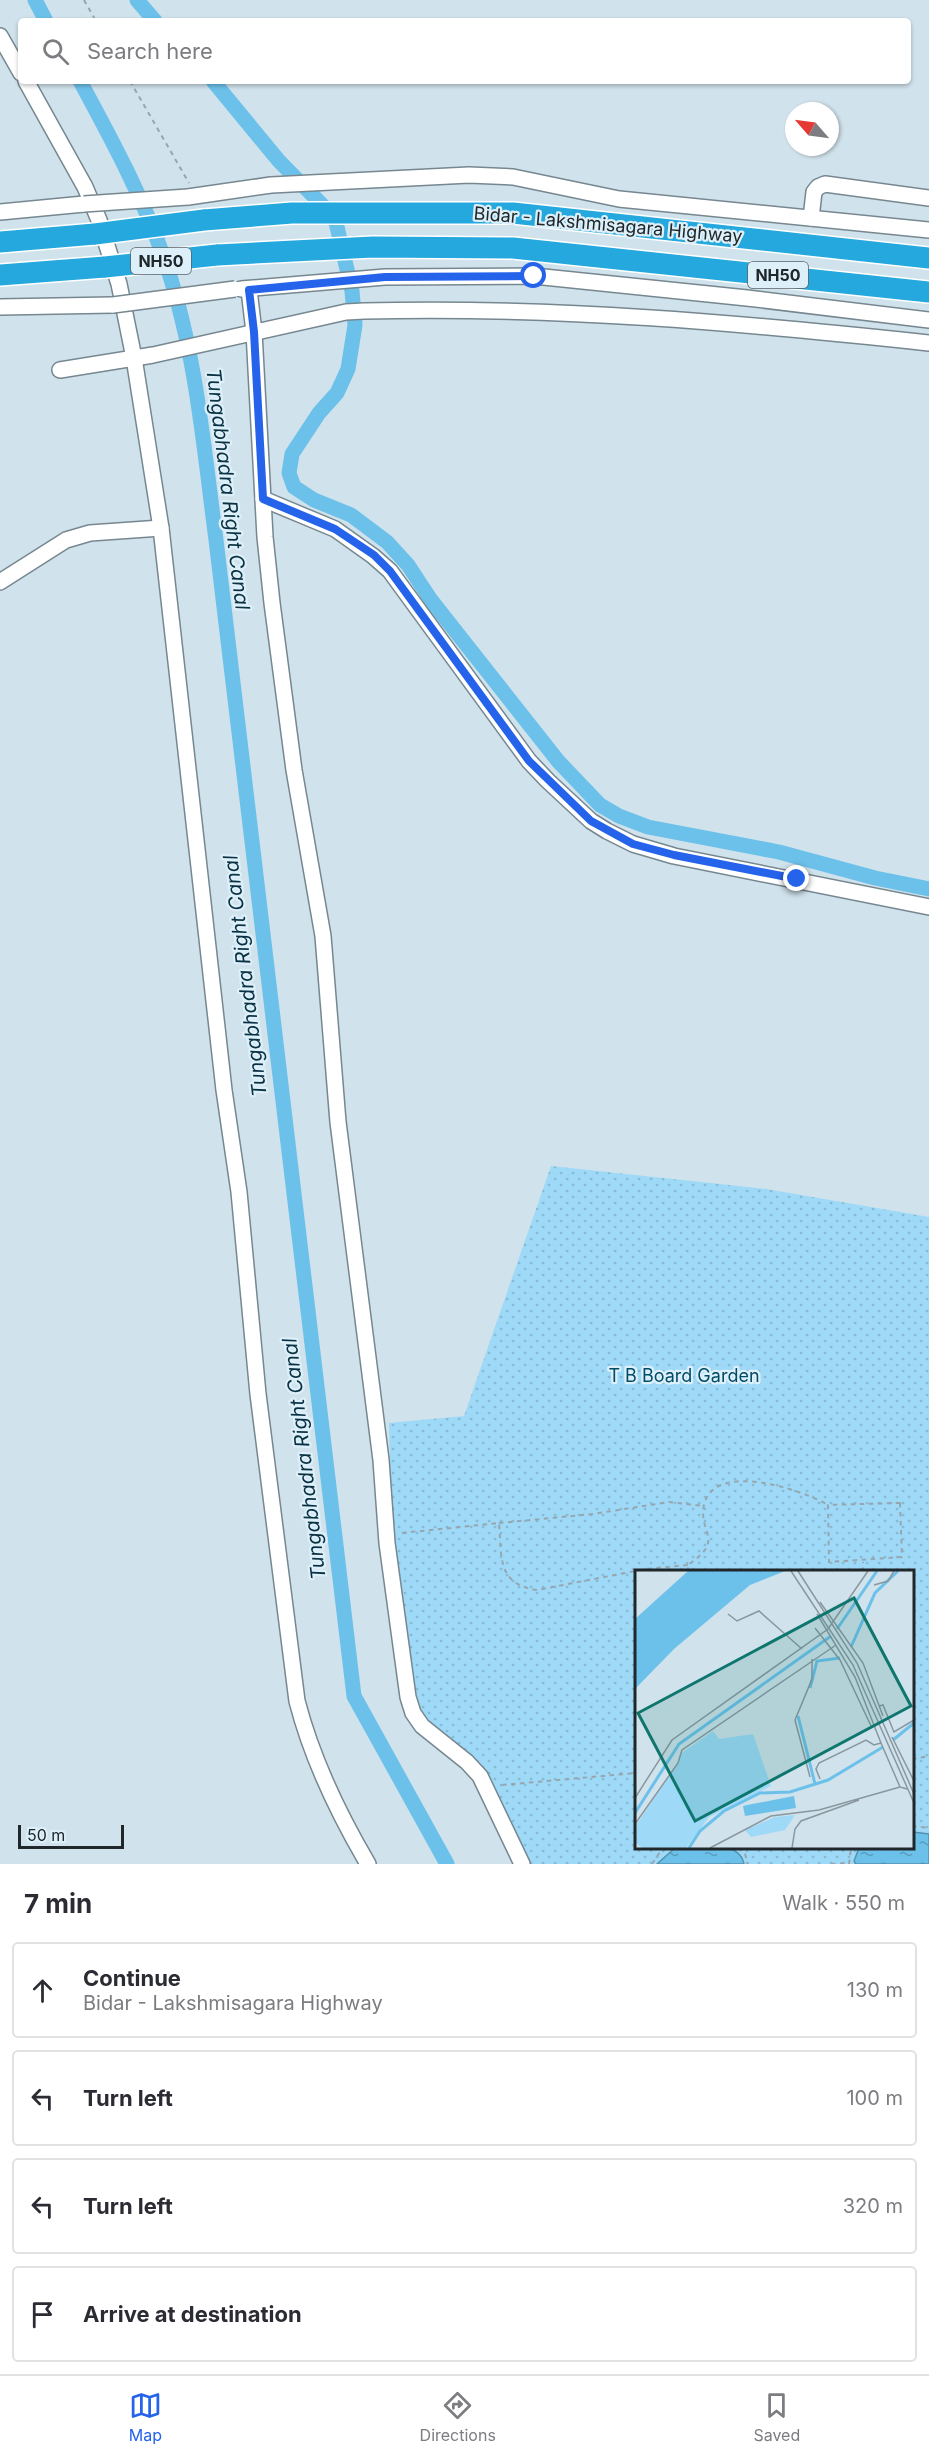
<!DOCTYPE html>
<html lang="en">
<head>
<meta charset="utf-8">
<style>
  body { margin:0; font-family:Inter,sans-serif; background:#f2f2f3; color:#2b2b33 }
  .compass { position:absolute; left:785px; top:102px; width:54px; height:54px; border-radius:50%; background:#fff; box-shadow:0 2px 4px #0004; rotate:298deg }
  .scale { position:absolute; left:18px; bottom:15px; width:106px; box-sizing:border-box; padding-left:6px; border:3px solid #20272b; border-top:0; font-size:16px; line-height:21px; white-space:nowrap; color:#20272b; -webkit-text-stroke:4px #ddf0fa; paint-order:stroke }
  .stop { position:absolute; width:18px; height:18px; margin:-14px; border:4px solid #2563eb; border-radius:50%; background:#fff }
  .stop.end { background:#2563eb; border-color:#fff; box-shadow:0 2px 6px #0008 }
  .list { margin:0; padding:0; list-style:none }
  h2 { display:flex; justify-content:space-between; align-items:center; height:78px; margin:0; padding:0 24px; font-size:26px }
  h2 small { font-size:20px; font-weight:400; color:#7c7c81 }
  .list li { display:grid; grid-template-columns:39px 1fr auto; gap:18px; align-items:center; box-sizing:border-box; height:96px; margin:0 12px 12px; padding:0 12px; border:2px solid #e1e1e2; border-radius:6px }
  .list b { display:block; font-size:22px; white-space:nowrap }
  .list p { margin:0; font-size:20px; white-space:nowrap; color:#7c7c81 }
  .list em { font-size:20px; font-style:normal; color:#7c7c81 }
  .icon { flex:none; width:33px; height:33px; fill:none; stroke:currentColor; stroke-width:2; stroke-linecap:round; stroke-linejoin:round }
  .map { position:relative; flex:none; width:929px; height:1864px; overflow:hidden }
  .search { position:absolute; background:#fff; box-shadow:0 2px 4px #0004; left:18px; right:18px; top:18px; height:66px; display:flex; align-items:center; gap:15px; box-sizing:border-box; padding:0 21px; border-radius:6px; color:#7c7c81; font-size:22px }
  .sheet { height:510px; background:#fff }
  nav { display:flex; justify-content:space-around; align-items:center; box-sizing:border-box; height:84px; border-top:2px solid #e1e1e2; background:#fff; font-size:16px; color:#7c7c81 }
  nav a { display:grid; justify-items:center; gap:3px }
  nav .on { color:#2563eb }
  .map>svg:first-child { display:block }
  .park { fill:url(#park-dots); fill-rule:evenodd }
  .water { fill:url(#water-ripples); stroke:#5593b1; stroke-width:1.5 }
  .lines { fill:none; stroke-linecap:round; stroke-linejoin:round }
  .canal { stroke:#6cc1ea; stroke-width:15 }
  .minor-casing { stroke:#768790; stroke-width:18 }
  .highway-casing { stroke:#fff; stroke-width:24 }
  .path { stroke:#97a6ae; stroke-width:2; stroke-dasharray:4.5 4.5; stroke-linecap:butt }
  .minor { stroke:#fff; stroke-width:15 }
  .highway { stroke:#25a8dd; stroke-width:21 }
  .minor-bridge-casing { stroke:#768790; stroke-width:18; stroke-linecap:butt }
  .highway-bridge-casing { stroke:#fff; stroke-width:24; stroke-linecap:butt }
  .minor-bridge { stroke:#fff; stroke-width:15 }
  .highway-bridge { stroke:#25a8dd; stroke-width:21 }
  .route { stroke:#2563eb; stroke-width:8 }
  .labels { text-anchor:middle; stroke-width:4.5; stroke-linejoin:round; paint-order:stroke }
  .shield { fill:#ddf0fa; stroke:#596369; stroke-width:1.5 }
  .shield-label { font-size:16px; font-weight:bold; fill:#20272b }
  .street-label { font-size:18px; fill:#20272b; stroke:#ddf0fa }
  .park-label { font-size:18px; fill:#004b67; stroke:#ddf0fa }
  .water-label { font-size:20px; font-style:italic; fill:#093142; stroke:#ddf0fa }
  .inset-river { fill:none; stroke:#6cc1ea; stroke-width:3 }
  .inset-road { fill:none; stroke:#8a979f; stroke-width:1.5 }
  .view { fill:#0f766e; fill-opacity:0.15; stroke:#0f766e; stroke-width:3 }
  .inset-edge { fill:none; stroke:#20272b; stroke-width:3 }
</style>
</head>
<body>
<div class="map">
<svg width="929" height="1864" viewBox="0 0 929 1864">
  <defs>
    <pattern id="park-dots" width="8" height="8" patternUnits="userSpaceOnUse" patternTransform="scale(1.5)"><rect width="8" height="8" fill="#9ed9f7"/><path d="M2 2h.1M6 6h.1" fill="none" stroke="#88bad4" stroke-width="1.8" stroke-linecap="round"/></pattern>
    <pattern id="water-ripples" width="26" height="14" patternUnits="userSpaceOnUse" patternTransform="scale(1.5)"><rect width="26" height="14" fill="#6cc1ea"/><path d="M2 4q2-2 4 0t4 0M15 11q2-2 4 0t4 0" fill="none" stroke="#589dbe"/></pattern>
  </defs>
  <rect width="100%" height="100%" fill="#d0e2ec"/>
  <path class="park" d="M551,1166L766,1189L929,1217V1864H526L480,1776L422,1726L392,1575L389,1423L464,1416ZM636,1572H912V1848H636Z"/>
  <g class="water">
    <polygon points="913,1832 929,1834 929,1864 856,1864 854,1861 859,1848 912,1848"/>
    <path d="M675,1848C695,1847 739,1838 744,1864H657Z"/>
  </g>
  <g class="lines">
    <g class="canal">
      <polyline points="35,0 46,21"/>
      <polyline points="137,0 155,21"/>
      <path d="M80,81C112,140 146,203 167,267C196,353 204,450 216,540L354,1696L447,1864"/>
      <polyline points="213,81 279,161 335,218 352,291 355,325 348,369 337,393 319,413 292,454 289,473 294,487 314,500 351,515 387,542 408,565 431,600 558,761 600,805 619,816 648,827 779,852 875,878 929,889"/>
    </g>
    <g class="minor-casing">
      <g id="minor">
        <polyline points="0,36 21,73"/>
        <path d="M26,81L85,187L99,220L119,284L134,358L161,528L224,1090L239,1192L258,1394L297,1701C312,1759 338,1813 368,1864"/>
        <polyline points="188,197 271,185 469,175 513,177 619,199 929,230"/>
        <polyline points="0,212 84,204"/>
        <polyline points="811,218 814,192 818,187 825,184 929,198"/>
        <polyline points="241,289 385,277 534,276 747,298 929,320"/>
        <polyline points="249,290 254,332 265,537 272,603 294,770 323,936 338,1122 381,1460 387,1543 408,1697 413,1713 422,1726 467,1762 480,1776 522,1864"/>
        <polyline points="0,307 113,305"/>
        <path d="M60,370L153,355L346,312L364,311C552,306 742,323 929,343"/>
        <polyline points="263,499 335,529 373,556 390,571 529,761 548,781 591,821 607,831 633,844 674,856 929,907"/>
        <polyline points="0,582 66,540 90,533 161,528"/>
      </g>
    </g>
    <g class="highway-casing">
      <g id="highway">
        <polyline points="204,220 292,213 513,213 929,258"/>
        <polyline points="0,242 95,234"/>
        <polyline points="217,255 373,247 513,248 929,292"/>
        <polyline points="0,275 105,267"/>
      </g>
    </g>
    <g class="path">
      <polyline points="84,0 96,21"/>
      <polyline points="130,81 189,183"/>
      <polygon points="900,1503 902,1557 829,1562 828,1505"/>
      <polyline points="499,1523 593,1514 669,1502 704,1506"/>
      <path d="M402,1533L499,1523C502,1556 496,1584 537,1590L646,1569L688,1565"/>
      <path d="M688,1572V1565C726,1539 698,1534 704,1505C714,1460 803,1490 828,1505"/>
      <polyline points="863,1572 863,1562"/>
      <polyline points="912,1759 929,1756"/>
      <polyline points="502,1785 636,1773"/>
      <polyline points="912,1826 929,1828"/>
      <polyline points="738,1848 745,1854 748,1864"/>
      <polyline points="652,1864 660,1852 668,1848"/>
      <polyline points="831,1864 848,1863"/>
      <polyline points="849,1864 851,1848"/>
    </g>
    <use href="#minor" class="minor"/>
    <use href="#highway" class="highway"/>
    <g class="minor-bridge-casing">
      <g id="minor-bridge">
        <polyline points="84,204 188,197"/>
        <polyline points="113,305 235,289"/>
      </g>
    </g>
    <g class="highway-bridge-casing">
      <g id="highway-bridge">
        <polyline points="95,234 204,220"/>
        <polyline points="105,267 217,255"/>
      </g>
    </g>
    <use href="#minor-bridge" class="minor-bridge"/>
    <use href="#highway-bridge" class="highway-bridge"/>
  </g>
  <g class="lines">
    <polyline class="route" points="534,276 385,277 249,290 254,332 263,499 335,529 374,555 390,571 529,761 591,821 633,844 674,855 797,879"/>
  </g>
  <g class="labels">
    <g class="shield">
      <rect x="131" y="248" width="60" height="26" rx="4.5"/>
      <rect x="748" y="262" width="60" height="26" rx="4.5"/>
    </g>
    <g class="shield-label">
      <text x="161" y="267">NH50</text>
      <text x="778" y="281">NH50</text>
    </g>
    <g class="street-label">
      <text transform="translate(608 225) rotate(5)" y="6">Bidar - Lakshmisagara Highway</text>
    </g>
    <g class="park-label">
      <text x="684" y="1382">T B Board Garden</text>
    </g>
    <g class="water-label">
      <text transform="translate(228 489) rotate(83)" y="7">Tungabhadra Right Canal</text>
      <text transform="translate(245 976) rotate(-97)" y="7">Tungabhadra Right Canal</text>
      <text transform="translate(304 1459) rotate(-97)" y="7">Tungabhadra Right Canal</text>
    </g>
  </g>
  <g transform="translate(635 1570)">
    <rect width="279" height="279" fill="#d0e2ec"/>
    <path d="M78,161L84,169L118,164L136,216L74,247L51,278H8L0,273V257L43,193L45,184ZM160,245L150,260L116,267L110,260L140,247Z" fill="#9ed9f7"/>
    <path d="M53,1H150L115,15L39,79L0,119V49ZM159,226L161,238L110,246L108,236L112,235Z" fill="#6cc1ea"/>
    <path class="inset-river" d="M202,59L242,1M216,77L240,23L263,1M175,118L182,91L205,88M163,146L180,214M258,170L279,153M0,243L44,174L196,66M54,278L65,261L89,241L125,223L155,222L193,210L248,177"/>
    <path class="inset-road" d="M156,1L218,95L279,233M163,1L222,93L279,224M239,15L253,11L259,1M185,32L228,93L248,146M93,44L102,51L124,41L167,79M182,44L220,107L246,173L239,175L231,170L184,193L181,199L185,209M180,58L205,90L237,158M244,136L248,135L259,162L279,150M257,167L279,211M246,173L265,217L272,219M175,207L160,150L177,109V89M0,228L37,170L193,59L233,1M0,254L43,193L47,180L201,75M75,278L136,246L184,240L265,217M157,278L160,259L166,251L224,230"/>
    <path class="view" d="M219,28L276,136L60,251L3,143Z"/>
    <rect width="279" height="279" class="inset-edge"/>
  </g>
</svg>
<svg class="compass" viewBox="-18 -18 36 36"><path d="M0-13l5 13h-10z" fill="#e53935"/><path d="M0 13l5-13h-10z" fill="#7c7c81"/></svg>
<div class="scale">50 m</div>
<div class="stop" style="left:534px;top:276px"></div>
<div class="stop end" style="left:797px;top:879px"></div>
<div class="search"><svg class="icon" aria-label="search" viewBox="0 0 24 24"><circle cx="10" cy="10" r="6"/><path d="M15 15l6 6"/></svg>Search here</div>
</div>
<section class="sheet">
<h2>7 min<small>Walk · 550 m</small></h2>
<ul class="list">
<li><svg class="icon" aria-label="ahead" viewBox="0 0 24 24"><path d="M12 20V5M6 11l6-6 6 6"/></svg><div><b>Continue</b><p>Bidar - Lakshmisagara Highway</p></div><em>130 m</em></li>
<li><svg class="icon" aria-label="left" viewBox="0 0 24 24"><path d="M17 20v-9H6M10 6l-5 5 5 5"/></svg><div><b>Turn left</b></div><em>100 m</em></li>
<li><svg class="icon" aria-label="left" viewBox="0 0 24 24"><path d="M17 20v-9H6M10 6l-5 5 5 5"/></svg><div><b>Turn left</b></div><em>320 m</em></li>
<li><svg class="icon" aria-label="arrive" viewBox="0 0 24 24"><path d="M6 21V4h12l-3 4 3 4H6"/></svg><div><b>Arrive at destination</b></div></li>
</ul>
</section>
<nav>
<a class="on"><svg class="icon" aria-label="map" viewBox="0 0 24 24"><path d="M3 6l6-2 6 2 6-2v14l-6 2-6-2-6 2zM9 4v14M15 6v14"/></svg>Map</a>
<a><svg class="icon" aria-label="directions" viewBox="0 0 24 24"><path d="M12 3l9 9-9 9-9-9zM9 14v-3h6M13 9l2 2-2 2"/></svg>Directions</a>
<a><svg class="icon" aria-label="saved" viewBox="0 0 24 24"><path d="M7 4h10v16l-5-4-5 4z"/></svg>Saved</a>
</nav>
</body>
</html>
